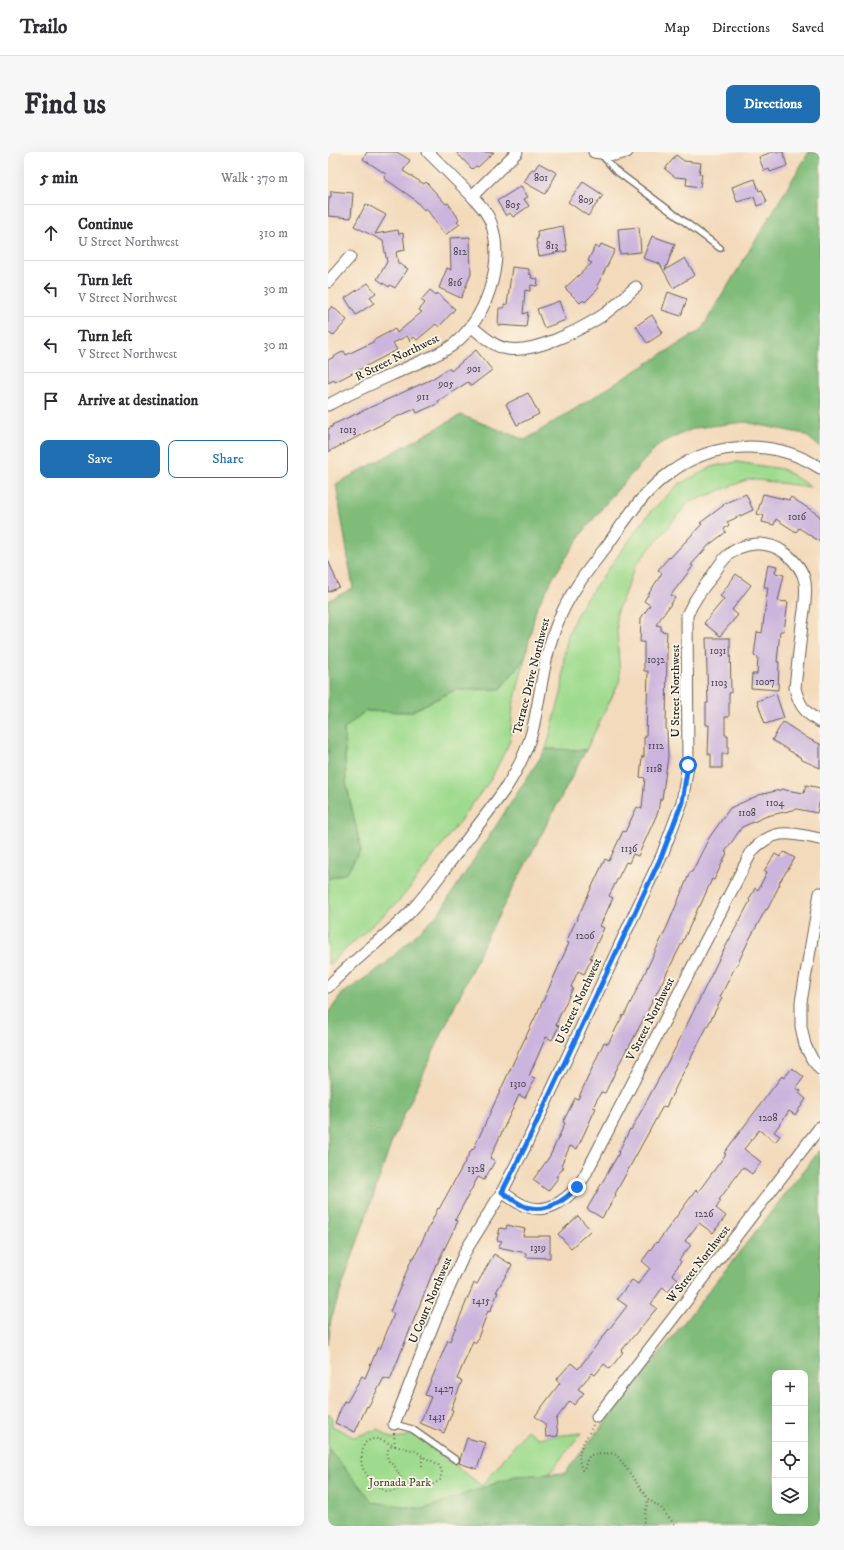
<!DOCTYPE html>
<html lang="en">
<head>
<meta charset="utf-8">
<style>
  body { margin:0; font-family:"IM FELL DW Pica",serif; background:#f7f7f7; color:#2b2b33 }
  .controls { position:absolute; right:12px; bottom:12px; display:grid; overflow:hidden; border-radius:8px; box-shadow:0 4px 16px #0002 }
  .controls button { width:36px; height:36px; display:grid; place-items:center; padding:0; border:0; border-bottom:1px solid #e1e1e2; background:#fff; color:#2b2b33; font:20px sans-serif }
  .stop { position:absolute; width:12px; height:12px; margin:-9px; border:3px solid #1a73e8; border-radius:50%; background:#fff }
  .stop.end { background:#1a73e8; border-color:#fff; box-shadow:0 1px 4px #0008 }
  .list { margin:0; padding:0; list-style:none }
  h2 { display:flex; justify-content:space-between; align-items:center; height:52px; margin:0; padding:0 16px; font-size:17px }
  h2 small { font-size:13px; font-weight:400; color:#7c7c81 }
  .list li { display:grid; grid-template-columns:26px 1fr auto; gap:12px; align-items:center; box-sizing:border-box; height:56px; padding:0 16px; border-top:1px solid #e1e1e2 }
  .list b { display:block; font-size:15px; white-space:nowrap }
  .list p { margin:0; font-size:13px; white-space:nowrap; color:#7c7c81 }
  .list em { font-size:13px; font-style:normal; color:#7c7c81 }
  .actions { display:flex; gap:8px; padding:12px 16px }
  .actions a { flex:1; padding:9px 0; border:1px solid #1f6fb2; border-radius:8px; text-align:center; font-size:14px; color:#1f6fb2 }
  .actions .main { background:#1f6fb2; color:#fff }
  .icon { flex:none; width:22px; height:22px; fill:none; stroke:currentColor; stroke-width:2; stroke-linecap:round; stroke-linejoin:round }
  .map { position:relative; flex:none; width:492px; height:1374px; overflow:hidden; border-radius:8px }
  header { display:flex; align-items:center; gap:24px; box-sizing:border-box; height:56px; padding:0 20px; background:#fff; border-bottom:1px solid #e1e1e2 }
  header strong { font-size:19px }
  nav { display:flex; gap:22px; margin-inline-start:auto; font-size:14px }
  .intro { display:flex; align-items:center; justify-content:space-between; box-sizing:border-box; height:96px; padding:0 24px }
  h1 { margin:0; font-size:28px }
  .button { padding:10px 18px; border-radius:8px; background:#1f6fb2; color:#fff; font-size:14px; font-weight:700 }
  main { display:flex; gap:24px; padding:0 24px }
  aside { flex:1; background:#fff; border-radius:8px; box-shadow:0 4px 16px #0002 }
  .map>svg:first-child { display:block }
  .green { fill:#9fdb8e; stroke:#5e7c55 }
  .forest { fill:#7fbb79; stroke:#4e6c4a; fill-rule:evenodd }
  .building { fill:#cbb4dd }
  .lines { fill:none; stroke-linecap:round; stroke-linejoin:round }
  .service-casing { stroke:#675e54; stroke-width:8 }
  .minor-casing { stroke:#675e54; stroke-width:13 }
  .path { stroke:#675e54; stroke-width:2; stroke-dasharray:1 3; stroke-linecap:butt }
  .service { stroke:#fff; stroke-width:5.5 }
  .minor { stroke:#fff; stroke-width:11 }
  .route { stroke:#1a73e8; stroke-width:5 }
  .labels { text-anchor:middle; stroke-width:3.5; stroke-linejoin:round; paint-order:stroke }
  .number-label { font-size:10px; fill:#48424c }
  .street-label { font-size:12px; fill:#1c1c1c; stroke:#fcf5e5 }
  .park-label { font-size:12px; fill:#43553e; stroke:#fcf5e5 }
</style>
</head>
<body>
<header>
<strong>Trailo</strong>
<nav><a>Map</a><a>Directions</a><a>Saved</a></nav>
</header>
<div class="intro"><h1>Find us</h1><a class="button">Directions</a></div>
<main>
<aside>
<h2>5 min<small>Walk · 370 m</small></h2>
<ul class="list">
<li><svg class="icon" aria-label="ahead" viewBox="0 0 24 24"><path d="M12 20V5M6 11l6-6 6 6"/></svg><div><b>Continue</b><p>U Street Northwest</p></div><em>310 m</em></li>
<li><svg class="icon" aria-label="left" viewBox="0 0 24 24"><path d="M17 20v-9H6M10 6l-5 5 5 5"/></svg><div><b>Turn left</b><p>V Street Northwest</p></div><em>30 m</em></li>
<li><svg class="icon" aria-label="left" viewBox="0 0 24 24"><path d="M17 20v-9H6M10 6l-5 5 5 5"/></svg><div><b>Turn left</b><p>V Street Northwest</p></div><em>30 m</em></li>
<li><svg class="icon" aria-label="arrive" viewBox="0 0 24 24"><path d="M6 21V4h12l-3 4 3 4H6"/></svg><div><b>Arrive at destination</b></div></li>
</ul>
<div class="actions"><a class="main">Save</a><a>Share</a></div>
</aside>
<div class="map">
<svg width="492" height="1374" viewBox="0 0 492 1374">
  <rect width="100%" height="100%" fill="#fcf5e5"/>
  <filter id="ink" filterUnits="userSpaceOnUse"><feTurbulence type="fractalNoise" baseFrequency=".025" numOctaves="2"/><feDisplacementMap in="SourceGraphic" scale="8" xChannelSelector="R" yChannelSelector="G"/><feConvolveMatrix kernelMatrix="1 2 1 2 8 2 1 2 1" color-interpolation-filters="sRGB"/></filter>
  <filter id="wash" filterUnits="userSpaceOnUse"><feTurbulence type="fractalNoise" baseFrequency=".012" numOctaves="4" result="noise"/><feDisplacementMap in="SourceGraphic" scale="16" xChannelSelector="R" yChannelSelector="G"/><feGaussianBlur stdDeviation="0.9" result="paint"/><feColorMatrix in="noise" values="0 0 0 0 0 0 0 0 0 0 0 0 0 0 0 0 0 1.4 0 .05"/><feComposite in="paint" operator="in"/></filter>
  <g filter="url(#wash)">
    <rect width="100%" height="100%" fill="#f3dabb"/>
    <g class="green">
      <polygon points="409,310 454,317 483,335 421,327 360,351 308,413 288,462 292,528 258,598 218,597 234,538 236,503 240,483 248,464 258,447 323,359 351,332 386,314"/>
      <polygon points="197,506 185,554 182,589 163,627 84,733 71,749 0,813 0,727 18,721 33,698 18,630 16,577 37,559 82,560 127,538 172,537"/>
      <path d="M0,1261L4,1264V1274L26,1285L51,1277C63,1289 70,1289 85,1281L154,1334L199,1278L210,1286L253,1281L180,1374H53L0,1334Z"/>
    </g>
    <g class="forest">
      <polygon points="481,0 492,0 492,295 476,282 417,270 367,276 331,292 283,345 255,380 226,424 208,457 197,506 172,537 127,538 82,560 37,559 16,577 18,630 33,698 18,721 0,727 0,449 25,436 8,332 133,263 197,288 373,178"/>
      <polygon points="218,597 258,598 157,789 64,989 3,1167 0,1193 0,861 14,842 56,813 111,761"/>
      <path d="M492,998V1374H0V1296L45,1350L96,1357L187,1324L237,1321ZM447,1221H477V1359H447Z"/>
    </g>
    <g id="blocks">
      <g class="building">
        <polygon points="39,0 69,0 82,8 75,19 96,32 98,30 118,52 120,51 131,67 129,69 132,72 117,83 98,56 96,58 86,47 56,26 58,22 35,7"/>
        <polygon points="128,0 166,0 150,15 148,14 144,17"/>
        <polygon points="444,0 455,0 459,14 442,20 441,17 436,19 431,5"/>
        <polygon points="348,3 356,9 373,11 371,22 374,22 372,35 358,33 359,26 347,25 337,17"/>
        <polygon points="211,11 229,21 217,42 196,30 204,17 206,18"/>
        <polygon points="427,27 431,39 434,38 439,50 429,54 426,45 409,50 404,35"/>
        <polygon points="255,30 275,43 260,64 240,50"/>
        <polygon points="193,34 200,45 196,47 201,54 185,65 182,61 178,64 169,49"/>
        <polygon points="3,39 25,41 23,66 0,64 1,45 3,45"/>
        <polygon points="38,52 58,63 47,82 70,78 71,82 75,81 77,98 68,100 70,111 80,117 67,136 62,133 61,135 49,127 59,110 55,89 26,74"/>
        <polygon points="235,74 239,99 211,104 208,87 210,87 209,79"/>
        <polygon points="311,75 313,100 292,102 290,77"/>
        <polygon points="324,84 347,92 337,118 357,106 367,123 345,136 332,112 315,106"/>
        <polygon points="142,85 143,122 133,146 111,136 119,116 123,118 122,86"/>
        <polygon points="273,92 287,98 269,134 271,136 257,150 255,148 252,151 237,136 264,111 260,109 267,94 271,96"/>
        <polygon points="184,115 201,117 201,122 204,123 203,126 210,127 209,134 203,133 202,139 197,138 195,162 200,160 198,175 170,173 171,156 176,156 176,152 179,153"/>
        <polygon points="40,131 48,141 42,145 46,151 28,163 17,146"/>
        <polygon points="102,138 108,143 109,141 127,157 111,175 108,172 89,188 86,185 82,189 79,184 65,191 69,198 7,230 6,228 0,231 0,208 16,199 18,203 45,190 46,189 46,188 67,177 69,181 94,160 91,158 97,151 93,148"/>
        <polygon points="340,140 359,147 353,164 334,158"/>
        <polygon points="231,149 238,168 216,176 209,157"/>
        <polygon points="4,154 19,168 5,184 0,180 0,159"/>
        <polygon points="324,163 335,181 319,191 308,174"/>
        <polygon points="148,198 164,218 143,234 140,230 110,249 111,251 89,261 87,257 66,266 0,300 0,277 5,274 4,273 104,227 121,216 123,219"/>
        <polygon points="200,241 211,262 189,273 178,252"/>
        <polygon points="418,342 425,358 399,370 401,373 396,377 398,380 381,393 363,413 365,414 343,443 347,446 328,473 333,474 333,479 339,480 338,495 339,495 338,577 339,577 340,605 334,647 332,647 330,660 310,704 305,702 301,711 298,710 281,744 285,746 272,774 276,776 262,806 264,806 256,822 250,819 243,835 245,836 231,865 228,873 231,874 224,888 218,885 201,924 207,926 197,946 191,943 162,1006 167,1009 156,1028 150,1025 127,1068 130,1069 109,1112 108,1112 62,1228 56,1226 40,1255 39,1254 27,1280 7,1271 16,1249 19,1250 34,1224 37,1226 50,1195 52,1197 66,1162 62,1160 84,1106 86,1106 110,1056 111,1057 144,997 145,998 186,909 217,845 241,791 238,790 277,707 281,709 295,679 297,680 309,655 314,657 317,626 312,625 314,604 316,605 316,585 318,585 320,519 316,519 316,490 312,490 313,466 322,453 316,449 334,421 330,418 341,405 342,406 374,372 372,371 396,353 395,352"/>
        <polygon points="435,342 461,348 463,345 492,364 492,390 471,376 468,380 448,367 446,373 434,370 436,364 429,362"/>
        <polygon points="0,408 11,435 0,440"/>
        <polygon points="440,412 449,414 447,421 456,423 450,449 460,450 456,479 452,479 449,510 451,510 450,538 423,536 424,522 429,522 430,505 426,504 429,480 434,481 440,435 436,435"/>
        <polygon points="408,422 423,433 404,458 410,463 392,484 376,471 396,447 392,444"/>
        <polygon points="378,486 402,486 403,541 401,541 401,565 397,565 397,583 400,583 400,602 394,602 394,616 383,616 383,602 380,602 381,573 378,573 378,551 380,551"/>
        <polygon points="448,542 456,566 437,572 429,549"/>
        <polygon points="455,570 481,587 492,592 492,616 472,607 473,606 444,588"/>
        <polygon points="478,633 492,636 492,646 489,661 469,657 439,664 414,675 397,700 399,701 386,728 384,727 372,754 371,754 356,787 315,868 300,897 299,896 277,941 273,940 265,955 268,956 249,997 242,994 233,1013 236,1015 228,1025 230,1026 220,1039 205,1028 222,1004 237,971 235,970 247,946 250,947 276,890 280,892 295,863 296,864 339,775 362,720 364,720 381,686 402,656 431,643 456,637 457,638 476,641"/>
        <polygon points="456,700 467,706 451,731 452,732 439,758 438,757 421,788 409,813 408,813 392,845 394,846 352,927 338,955 335,954 287,1042 288,1043 274,1066 259,1057 291,1001 290,1001 302,977 303,978 349,893 391,807 422,749 421,748 427,736 430,738 439,720 436,719 447,702 452,705"/>
        <polygon points="464,916 476,925 468,936 473,939 471,941 478,947 467,963 461,959 446,980 452,984 447,990 431,978 416,997 433,1010 424,1022 415,1015 391,1048 393,1049 388,1056 398,1064 385,1081 371,1071 357,1089 363,1093 351,1108 353,1110 344,1122 350,1127 340,1140 335,1135 323,1152 329,1156 293,1199 295,1200 282,1217 276,1212 267,1223 264,1221 250,1237 256,1241 246,1253 242,1249 228,1267 230,1284 218,1285 217,1272 207,1264 232,1231 228,1228 243,1211 250,1217 299,1154 289,1147 304,1128 310,1132 322,1116 314,1109 328,1090 329,1091 368,1038 370,1040 398,1002 396,1001 438,945 454,924 456,926"/>
        <polygon points="250,1064 263,1078 243,1096 230,1082"/>
        <polygon points="179,1073 197,1077 195,1084 222,1084 222,1106 198,1105 198,1101 170,1095 174,1089 169,1088 172,1076 178,1077"/>
        <polygon points="166,1102 184,1113 168,1140 170,1140 162,1160 160,1159 148,1191 145,1189 129,1227 134,1229 123,1257 125,1258 116,1281 92,1271 103,1245 97,1243 120,1188 122,1189 146,1131 149,1132"/>
        <polygon points="139,1286 158,1291 149,1317 131,1311"/>
      </g>
    </g>
  </g>
  <g filter="url(#ink)">
    <use href="#blocks" fill-opacity="0" stroke="#675e54" stroke-width="1"/>
    <g class="lines">
      <g class="service-casing">
        <g id="service">
          <polyline points="273,2 287,18 392,96"/>
          <polyline points="66,1272 84,1277 128,1308"/>
        </g>
      </g>
      <g class="minor-casing">
        <g id="minor">
          <polyline points="100,0 144,44"/>
          <polyline points="266,0 287,3 299,0"/>
          <polyline points="0,130 22,105"/>
          <path d="M144,175C154,183 166,195 180,197C206,201 250,179 272,165C285,157 296,145 308,135"/>
          <path d="M0,253C28,238 57,226 85,213C98,207 115,201 126,192C158,166 176,114 164,74C161,62 152,53 144,44L189,0"/>
          <polyline points="492,741 473,850 473,874 477,893 484,907 492,917"/>
          <path d="M0,835C25,807 56,787 82,760C100,741 115,719 131,698C147,677 164,656 179,634C189,618 199,598 204,580C213,544 215,506 229,472C240,443 259,419 278,395C297,369 316,338 343,320C387,288 447,287 492,316"/>
          <path d="M174,1040C181,1045 189,1051 197,1054C222,1064 244,1044 256,1025L424,699C447,675 462,681 492,687"/>
          <polyline points="269,1265 492,975"/>
          <path d="M66,1272L109,1163L138,1098L174,1040L197,995L334,703L354,650L360,613L359,463C365,450 373,438 382,427C387,420 392,411 398,405C413,390 439,387 457,401C466,408 475,418 477,430C479,444 476,459 474,472C472,494 469,515 467,536C471,553 477,561 492,570"/>
        </g>
      </g>
      <g class="path">
        <path d="M265,1273C257,1291 246,1297 254,1318H256L259,1308L262,1303L282,1301L289,1303L320,1347L333,1356L348,1374"/>
        <path d="M66,1281L67,1294C55,1289 47,1282 36,1292C35,1298 32,1308 34,1314C40,1329 64,1353 75,1330"/>
        <path d="M67,1294L88,1299L97,1306L110,1312L114,1319L112,1328C100,1337 88,1333 75,1330L67,1315L60,1308L59,1304L60,1298L63,1295Z"/>
        <polyline points="94,1314 94,1305"/>
        <polyline points="315,1374 320,1347"/>
      </g>
      <use href="#service" class="service"/>
      <use href="#minor" class="minor"/>
    </g>
  </g>
  <g class="lines" filter="url(#ink)">
    <path class="route" d="M249,1035C237,1049 218,1061 198,1055C190,1052 181,1045 174,1040L197,995L334,703L354,650L360,613"/>
  </g>
  <g class="labels">
    <g class="number-label">
      <text x="213" y="29">801</text>
      <text x="258" y="51">809</text>
      <text x="185" y="56">805</text>
      <text x="224" y="97">813</text>
      <text x="132" y="103">812</text>
      <text x="127" y="134">816</text>
      <text x="146" y="220">901</text>
      <text x="118" y="235">905</text>
      <text x="95" y="248">911</text>
      <text x="20" y="281">1013</text>
      <text x="469" y="368">1016</text>
      <text x="390" y="502">1031</text>
      <text x="328" y="511">1032</text>
      <text x="437" y="533">1007</text>
      <text x="391" y="534">1103</text>
      <text x="328" y="597">1112</text>
      <text x="326" y="620">1118</text>
      <text x="447" y="654">1104</text>
      <text x="419" y="664">1108</text>
      <text x="301" y="700">1136</text>
      <text x="257" y="787">1206</text>
      <text x="190" y="935">1310</text>
      <text x="440" y="969">1208</text>
      <text x="148" y="1020">1328</text>
      <text x="376" y="1065">1226</text>
      <text x="210" y="1099">1319</text>
      <text x="153" y="1152">1415</text>
      <text x="116" y="1240">1427</text>
      <text x="109" y="1268">1431</text>
    </g>
    <g class="street-label">
      <text transform="translate(69 205) rotate(-26)" y="4">R Street Northwest</text>
      <text transform="translate(203 524) rotate(-76)" y="4">Terrace Drive Northwest</text>
      <text transform="translate(347 539) rotate(-90)" y="4">U Street Northwest</text>
      <text transform="translate(250 849) rotate(-65)" y="4">U Street Northwest</text>
      <text transform="translate(322 867) rotate(-63)" y="4">V Street Northwest</text>
      <text transform="translate(370 1112) rotate(-52)" y="4">W Street Northwest</text>
      <text transform="translate(102 1148) rotate(-67)" y="4">U Court Northwest</text>
    </g>
    <g class="park-label">
      <text x="72" y="1334">Jornada Park</text>
    </g>
  </g>
</svg>
<div class="controls">
<button>+</button>
<button>−</button>
<button><svg class="icon" aria-label="locate" viewBox="0 0 24 24"><circle cx="12" cy="12" r="6"/><path d="M12 2v4M12 18v4M2 12h4M18 12h4"/></svg></button>
<button><svg class="icon" aria-label="layers" viewBox="0 0 24 24"><path d="M12 4l9 5-9 5-9-5zM3 14l9 5 9-5"/></svg></button>
</div>
<div class="stop" style="left:360px;top:613px"></div>
<div class="stop end" style="left:249px;top:1035px"></div>
</div>
</main>
</body>
</html>
